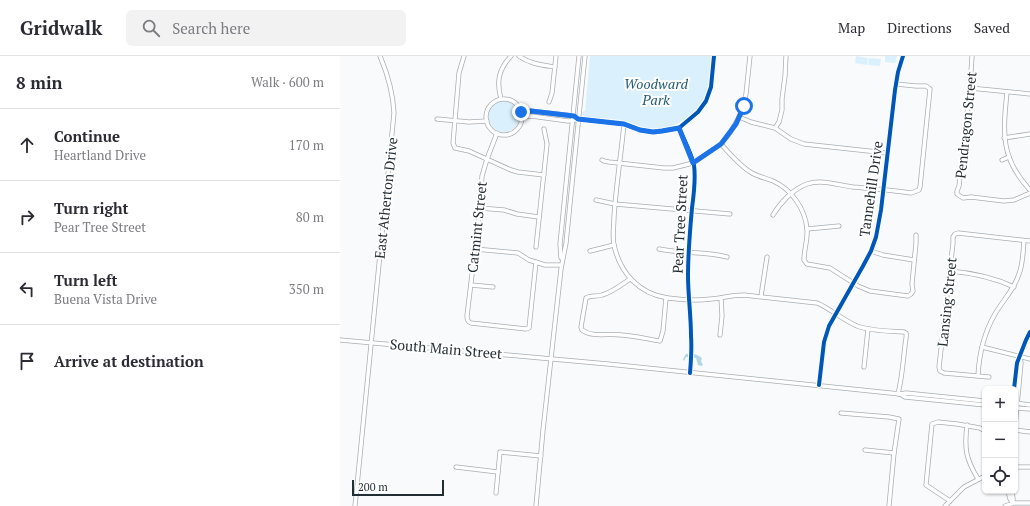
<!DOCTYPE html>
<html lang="en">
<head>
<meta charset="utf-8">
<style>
  body { margin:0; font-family:"PT Serif",serif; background:#f2f2f3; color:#2b2b33 }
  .controls { position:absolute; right:12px; bottom:12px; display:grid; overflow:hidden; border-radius:6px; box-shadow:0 1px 3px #0004 }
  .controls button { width:36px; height:36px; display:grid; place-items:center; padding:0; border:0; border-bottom:1px solid #e1e1e2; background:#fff; color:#2b2b33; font:20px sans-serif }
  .scale { position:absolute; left:12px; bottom:10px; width:92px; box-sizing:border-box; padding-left:4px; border:2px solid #232e34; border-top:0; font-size:11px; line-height:14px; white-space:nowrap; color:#232e34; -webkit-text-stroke:3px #fff; paint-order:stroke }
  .stop { position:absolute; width:12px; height:12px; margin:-9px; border:3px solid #1a73e8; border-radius:50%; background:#fff }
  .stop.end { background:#1a73e8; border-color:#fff; box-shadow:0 1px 4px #0008 }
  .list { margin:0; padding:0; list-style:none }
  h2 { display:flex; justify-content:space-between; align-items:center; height:52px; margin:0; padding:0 16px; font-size:17px }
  h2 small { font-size:13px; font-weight:400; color:#7c7c81 }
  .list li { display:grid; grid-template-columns:26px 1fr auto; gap:12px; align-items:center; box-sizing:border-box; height:72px; padding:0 16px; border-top:1px solid #e1e1e2 }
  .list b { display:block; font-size:15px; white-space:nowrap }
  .list p { margin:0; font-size:13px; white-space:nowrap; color:#7c7c81 }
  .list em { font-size:13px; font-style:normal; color:#7c7c81 }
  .icon { flex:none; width:22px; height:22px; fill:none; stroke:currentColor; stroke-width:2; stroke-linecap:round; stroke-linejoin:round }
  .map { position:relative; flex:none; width:690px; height:450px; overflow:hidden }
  header { display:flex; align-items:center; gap:24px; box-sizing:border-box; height:56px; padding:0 20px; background:#fff; border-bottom:1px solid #e1e1e2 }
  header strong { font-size:19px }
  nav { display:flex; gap:22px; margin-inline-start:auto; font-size:14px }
  .search { width:280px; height:36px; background:#f2f2f3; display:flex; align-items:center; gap:10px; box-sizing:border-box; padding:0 14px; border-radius:6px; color:#7c7c81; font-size:15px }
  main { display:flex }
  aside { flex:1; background:#fff }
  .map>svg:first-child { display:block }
  .green { fill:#daf1fd }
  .water { fill:#b4d6e6 }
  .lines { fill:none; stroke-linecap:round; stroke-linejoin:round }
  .minor-casing { stroke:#a8aeb1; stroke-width:5 }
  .minor { stroke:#fefeff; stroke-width:3.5 }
  .cycleway-casing { stroke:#fff; stroke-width:6 }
  .cycleway { stroke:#0057b8; stroke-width:4 }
  .route { stroke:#1a73e8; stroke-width:5 }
  .labels { text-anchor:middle; stroke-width:4; stroke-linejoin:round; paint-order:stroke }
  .park-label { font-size:14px; font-style:italic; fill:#1f5b72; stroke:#fff }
  .street-label { font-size:14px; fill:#232e34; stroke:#fff }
</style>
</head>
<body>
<header>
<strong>Gridwalk</strong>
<div class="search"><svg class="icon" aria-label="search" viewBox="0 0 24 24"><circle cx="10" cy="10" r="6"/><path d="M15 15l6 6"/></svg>Search here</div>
<nav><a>Map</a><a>Directions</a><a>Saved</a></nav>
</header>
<main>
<aside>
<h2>8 min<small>Walk · 600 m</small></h2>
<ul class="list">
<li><svg class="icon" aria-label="ahead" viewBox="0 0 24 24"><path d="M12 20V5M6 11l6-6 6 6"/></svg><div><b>Continue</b><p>Heartland Drive</p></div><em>170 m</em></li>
<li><svg class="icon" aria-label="right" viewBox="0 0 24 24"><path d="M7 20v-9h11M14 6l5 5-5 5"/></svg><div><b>Turn right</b><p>Pear Tree Street</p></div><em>80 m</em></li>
<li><svg class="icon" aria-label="left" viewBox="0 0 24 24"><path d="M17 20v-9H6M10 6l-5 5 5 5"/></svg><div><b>Turn left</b><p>Buena Vista Drive</p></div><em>350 m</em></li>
<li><svg class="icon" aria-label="arrive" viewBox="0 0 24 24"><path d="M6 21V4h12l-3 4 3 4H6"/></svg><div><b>Arrive at destination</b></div></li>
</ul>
</aside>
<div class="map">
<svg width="690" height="450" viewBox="0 0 690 450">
  <rect width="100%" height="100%" fill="#f8fafc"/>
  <g class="green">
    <path d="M250,0H371C370,12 370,25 366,37C359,60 335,74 311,72C302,72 294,67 285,65C272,62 258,62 245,61L242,58V56L245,55Z"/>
    <polygon points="516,0 528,2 527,9 515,7"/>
    <polygon points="545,0 557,0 555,7 545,6"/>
    <polygon points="529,2 541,3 540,10 528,9"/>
    <circle cx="164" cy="60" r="16"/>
  </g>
  <path class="water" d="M346,298C352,297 358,298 362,302L361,305L363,309L361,310L358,309L356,302L346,301L344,305L343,303Z"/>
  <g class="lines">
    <g class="minor-casing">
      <g id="minor">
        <polyline points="124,0 119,17 113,87 115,92 129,95 171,114 178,116 204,119"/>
        <path d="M179,0C190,8 202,9 215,11"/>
        <polyline points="632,0 630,32 619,130 617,135 617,138 623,142 631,141 664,145 674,144 690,137"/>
        <polyline points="630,32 690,38"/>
        <path d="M667,36C663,76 660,102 690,134"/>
        <circle cx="164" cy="61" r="18"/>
        <path d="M161,43C156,25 159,13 171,0"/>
        <polyline points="209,46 212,37 216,0"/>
        <polyline points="181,56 191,55 234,60 238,63 284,68 300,74 313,76 322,75 339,72 358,56 366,45 371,31 374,0"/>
        <polyline points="182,61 191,60 228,65 235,64"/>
        <polyline points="399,61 411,66 435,72 451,83 464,88 547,97"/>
        <polyline points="97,63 129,66 147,65"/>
        <path d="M284,68C281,99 276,130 274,161C274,170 272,180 274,189C280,217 299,238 328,242C342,244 357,245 371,243C382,242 392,239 404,239L477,247C491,253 503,264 517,270C530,275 550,275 564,276L566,277C567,282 565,285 565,290C563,306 562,322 558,338"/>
        <path d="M339,72C344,84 351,96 354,109C356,123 354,137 352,152C350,174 348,196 348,219C348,239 351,260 351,280C352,292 351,305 350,317"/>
        <polyline points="435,72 439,66 442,54 442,43 445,20 446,0"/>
        <path d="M157,77L147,103L142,120L140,152L127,260C127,264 128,266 131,267L186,273L189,272L196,206"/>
        <polyline points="664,82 690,78"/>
        <path d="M381,88C390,98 400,110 412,117C419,121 426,122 433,125C451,133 465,152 467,173C468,183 464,193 464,204L467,208L490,212L518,230L530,235L568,240L571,238L573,235L572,228L576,187V179"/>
        <polyline points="262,104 264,105 269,106 324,112 333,112 353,107 381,88 390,77 399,61 403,50 406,38 410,0"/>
        <polyline points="662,104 669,101"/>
        <polyline points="256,144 275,148 390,158"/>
        <polyline points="140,152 164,154 177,158 199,161"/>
        <path d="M433,159C440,147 453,133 467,128C481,123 498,129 513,131C532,133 552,134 571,137L579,134L580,131L590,33L586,30H576L556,28"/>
        <polyline points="467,173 499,170"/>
        <polyline points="196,191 207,88 204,73"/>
        <polyline points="135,193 178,197 189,204 205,209 221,209"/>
        <path d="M319,193C342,198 365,195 387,201"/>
        <polyline points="250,195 274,189"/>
        <polyline points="531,195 543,199 574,204"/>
        <polyline points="221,202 220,188 239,0"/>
        <path d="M610,215C633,217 653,221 674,231"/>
        <path d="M290,223C281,229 273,236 262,239C256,241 251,239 246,242L241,271L242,274C253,282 269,277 282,279C295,280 307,283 320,285L323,275L326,242"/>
        <polyline points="131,229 153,231"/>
        <polyline points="421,240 427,201"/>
        <polyline points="380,279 382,260 381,242"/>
        <polyline points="0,284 268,308 560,338 566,337 645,345"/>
        <polyline points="642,291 690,303"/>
        <polyline points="524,311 528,273"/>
        <path d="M638,320C639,298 644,277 655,258C663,244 674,234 679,218C683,208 683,196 684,185"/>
        <polyline points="649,321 604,317 600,315 599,311 613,187 613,181 615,178 618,177 690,185"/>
        <polyline points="479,329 484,286 489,270 523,210 531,195 536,181 541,154 555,34 558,16 563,0"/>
        <polyline points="674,333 677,307 686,284 690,276"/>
        <polyline points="560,338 565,341 645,349"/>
        <polyline points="675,347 690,349"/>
        <polyline points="675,352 690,353"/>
        <polyline points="501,357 549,361 559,363 554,397"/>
        <path d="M627,369C624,393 626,403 638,423"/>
        <polyline points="675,371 681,307 680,301"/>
        <polyline points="675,374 690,376"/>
        <polyline points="525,394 554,397 549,450"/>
        <polyline points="116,411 158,416"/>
        <polyline points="675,411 690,411"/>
        <polyline points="668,435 670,443 673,447 673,442 672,435"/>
        <polyline points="156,437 160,396 201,400"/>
        <polyline points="610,445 586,429 592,368 598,366 617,368 640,372 645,375"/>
        <path d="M15,450L54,57C53,36 48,19 40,0"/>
        <polyline points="196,450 203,374 221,213 226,187 245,0"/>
        <polyline points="605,450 624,431 645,420"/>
        <polyline points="665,450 674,447 690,447"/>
      </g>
    </g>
    <use href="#minor" class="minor"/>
    <g class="cycleway-casing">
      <g id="cycleway">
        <polyline points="238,63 284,68 300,74 313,76 322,75 339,72 358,56 366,45 371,31 374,0"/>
        <path d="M339,72C344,84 351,96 354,109C356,123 354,137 352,152C350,174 348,196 348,219C348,239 351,260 351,280C352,292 351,305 350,317"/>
        <polyline points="479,329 484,286 489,270 523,210 531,195 536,181 541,154 555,34 558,16 563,0"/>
        <polyline points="674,333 677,307 686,284 690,276"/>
      </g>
    </g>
    <use href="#cycleway" class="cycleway"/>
  </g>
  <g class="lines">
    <polyline class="route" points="181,56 191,55 234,60 238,63 284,68 300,74 313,76 322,75 339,72 353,107 381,88 396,68 404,50"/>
  </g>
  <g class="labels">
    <g class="park-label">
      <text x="316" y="33">Woodward<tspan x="316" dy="16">Park</tspan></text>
    </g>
    <g class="street-label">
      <text transform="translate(626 69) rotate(-84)" y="5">Pendragon Street</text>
      <text transform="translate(531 133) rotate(-82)" y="5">Tannehill Drive</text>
      <text transform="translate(46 142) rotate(-84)" y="5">East Atherton Drive</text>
      <text transform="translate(340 168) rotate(-87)" y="5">Pear Tree Street</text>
      <text transform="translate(137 171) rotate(-84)" y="5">Catmint Street</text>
      <text transform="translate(607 246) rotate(-84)" y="5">Lansing Street</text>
      <text transform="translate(106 293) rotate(5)" y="5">South Main Street</text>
    </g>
  </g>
</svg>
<div class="controls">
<button>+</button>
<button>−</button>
<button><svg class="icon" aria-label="locate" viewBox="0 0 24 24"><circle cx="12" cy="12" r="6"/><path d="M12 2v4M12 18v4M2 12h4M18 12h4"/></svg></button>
</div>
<div class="scale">200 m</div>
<div class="stop" style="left:404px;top:50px"></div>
<div class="stop end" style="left:181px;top:56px"></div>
</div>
</main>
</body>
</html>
